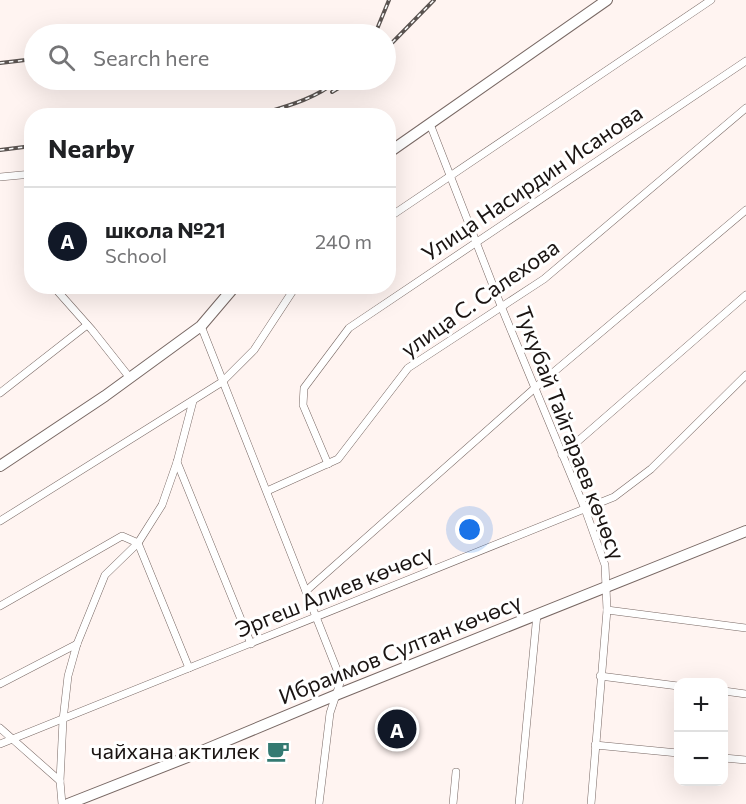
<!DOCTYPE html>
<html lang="en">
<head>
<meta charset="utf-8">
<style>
  body { margin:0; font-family:Commissioner,sans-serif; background:#f2f2f2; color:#202124 }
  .controls { position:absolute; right:18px; bottom:18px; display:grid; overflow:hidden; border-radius:12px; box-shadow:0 6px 24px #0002 }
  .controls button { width:54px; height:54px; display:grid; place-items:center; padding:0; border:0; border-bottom:2px solid #e0e0e0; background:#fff; color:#202124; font:30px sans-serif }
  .you { position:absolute; left:470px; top:530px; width:21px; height:21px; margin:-15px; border:4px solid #fff; border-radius:50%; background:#1a73e8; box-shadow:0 0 0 9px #1a73e833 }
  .badge { display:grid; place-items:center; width:39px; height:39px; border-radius:50%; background:#111827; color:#fff; font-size:20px; font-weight:700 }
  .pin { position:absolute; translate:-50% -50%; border:3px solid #fff; box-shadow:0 2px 6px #0006 }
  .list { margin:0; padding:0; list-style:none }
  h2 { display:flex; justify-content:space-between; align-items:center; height:78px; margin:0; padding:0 24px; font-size:26px }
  h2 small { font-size:20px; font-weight:400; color:#757577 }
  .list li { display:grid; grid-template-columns:39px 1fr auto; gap:18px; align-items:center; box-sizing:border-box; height:108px; padding:0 24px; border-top:2px solid #e0e0e0 }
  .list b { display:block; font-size:22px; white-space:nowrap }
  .list p { margin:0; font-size:20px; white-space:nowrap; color:#757577 }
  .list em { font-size:20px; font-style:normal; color:#757577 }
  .icon { flex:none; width:33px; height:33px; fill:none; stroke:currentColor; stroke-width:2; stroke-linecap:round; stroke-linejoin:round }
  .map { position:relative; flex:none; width:746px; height:804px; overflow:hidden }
  .search { position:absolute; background:#fff; box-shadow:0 6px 24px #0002; left:24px; top:24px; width:372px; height:66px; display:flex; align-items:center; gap:15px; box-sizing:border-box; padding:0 21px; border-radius:33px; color:#757577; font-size:22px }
  .panel { position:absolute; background:#fff; box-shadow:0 6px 24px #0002; left:24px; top:108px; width:372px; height:186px; border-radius:24px }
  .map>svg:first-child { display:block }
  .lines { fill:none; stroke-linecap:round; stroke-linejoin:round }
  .street-casing { stroke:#786864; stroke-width:8 }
  .secondary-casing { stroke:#786864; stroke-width:12 }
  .primary-casing { stroke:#786864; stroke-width:12 }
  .street { stroke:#fff; stroke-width:7 }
  .secondary { stroke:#fff; stroke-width:10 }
  .primary { stroke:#fff; stroke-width:10 }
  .rail-casing { stroke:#5b5451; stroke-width:4 }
  .rail { stroke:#fff; stroke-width:1.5; stroke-dasharray:4.5; stroke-linecap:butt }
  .labels { text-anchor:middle; stroke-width:6; stroke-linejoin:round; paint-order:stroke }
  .street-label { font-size:22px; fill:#1a1412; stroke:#fff }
  .poi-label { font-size:22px; fill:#1a1412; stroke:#fff; text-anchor:end }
</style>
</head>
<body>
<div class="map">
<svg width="746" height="804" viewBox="0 0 746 804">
  <rect width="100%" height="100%" fill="#fff4f1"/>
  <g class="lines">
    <g class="street-casing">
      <g id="street">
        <polyline points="430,124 501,306 585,509 605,565 607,610 591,804"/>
        <polyline points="0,177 32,174"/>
        <polyline points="388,218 711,0"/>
        <polyline points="53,286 92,330 130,378"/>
        <polyline points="201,326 341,680 330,713 319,804"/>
        <polyline points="0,393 87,325"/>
        <polyline points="562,455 746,295"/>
        <polyline points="177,462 251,644"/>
        <polyline points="328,464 303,405 304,388 349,328 746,61"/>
        <polyline points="267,491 338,459 408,368 544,279 746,108"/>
        <polyline points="0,521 222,382 254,350 296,286"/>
        <polyline points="306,591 536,387 746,210"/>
        <polyline points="0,606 122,536 138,543 189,668"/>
        <polyline points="607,610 746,628"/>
        <polyline points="600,676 678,686"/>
        <polyline points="0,684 77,644"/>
        <polyline points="724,691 746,694"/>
        <polyline points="0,728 60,781"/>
        <polyline points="0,744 614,497 651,469 746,375"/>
        <polyline points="595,745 678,753"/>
        <polyline points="724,758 746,760"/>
        <polyline points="62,804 60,781 63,720 68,676 77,644 105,575 138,543 162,505 177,462 193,401"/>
        <polyline points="453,804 456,772"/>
        <polyline points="519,804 537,614"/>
      </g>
    </g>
    <g class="secondary-casing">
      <polyline id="secondary" points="68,804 190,756 336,695 746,531"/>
    </g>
    <g class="primary-casing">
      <g id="primary">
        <polyline points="388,153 607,0"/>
        <polyline points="0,466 105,396 201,326 235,286"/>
      </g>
    </g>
    <use href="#street" class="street"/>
    <use href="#secondary" class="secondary"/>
    <use href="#primary" class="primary"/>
    <g class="rail-casing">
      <g id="rail">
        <polyline points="375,34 389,0"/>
        <polyline points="386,49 434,0"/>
        <polyline points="0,63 34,59"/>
        <polyline points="332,92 352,80"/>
        <path d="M254,116C284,107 314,100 338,80"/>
        <polyline points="0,150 32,146"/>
      </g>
    </g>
    <use href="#rail" class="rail"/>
  </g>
  <defs>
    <g id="cafe-bare" transform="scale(1.8)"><path d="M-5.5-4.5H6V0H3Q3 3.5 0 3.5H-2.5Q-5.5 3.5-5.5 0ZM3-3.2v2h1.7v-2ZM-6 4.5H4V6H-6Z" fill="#337a72" stroke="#fff" stroke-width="2.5" paint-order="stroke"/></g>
  </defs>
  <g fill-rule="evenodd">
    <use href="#cafe-bare" x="278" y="751"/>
  </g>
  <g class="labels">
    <g class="street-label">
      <text transform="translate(532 183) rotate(-34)" y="8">Улица Насирдин Исанова</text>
      <text transform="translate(480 298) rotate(-35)" y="8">улица С. Салехова</text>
      <text transform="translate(570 433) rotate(69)" y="8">Тукубай Тайгараев көчөсү</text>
      <text transform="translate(334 591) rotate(-22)" y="8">Эргеш Алиев көчөсү</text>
      <text transform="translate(400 649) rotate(-22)" y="8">Ибраимов Султан көчөсү</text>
    </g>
    <g class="poi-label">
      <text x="260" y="759">чайхана актилек</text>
    </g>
  </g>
</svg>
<div class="controls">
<button>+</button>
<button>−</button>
</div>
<div class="you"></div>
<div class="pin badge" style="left:397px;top:729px">A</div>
<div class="search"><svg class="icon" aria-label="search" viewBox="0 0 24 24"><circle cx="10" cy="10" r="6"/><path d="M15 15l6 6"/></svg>Search here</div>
<section class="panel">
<h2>Nearby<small></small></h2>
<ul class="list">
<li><span class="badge">A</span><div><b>школа №21</b><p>School</p></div><em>240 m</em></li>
</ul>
</section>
</div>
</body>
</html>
